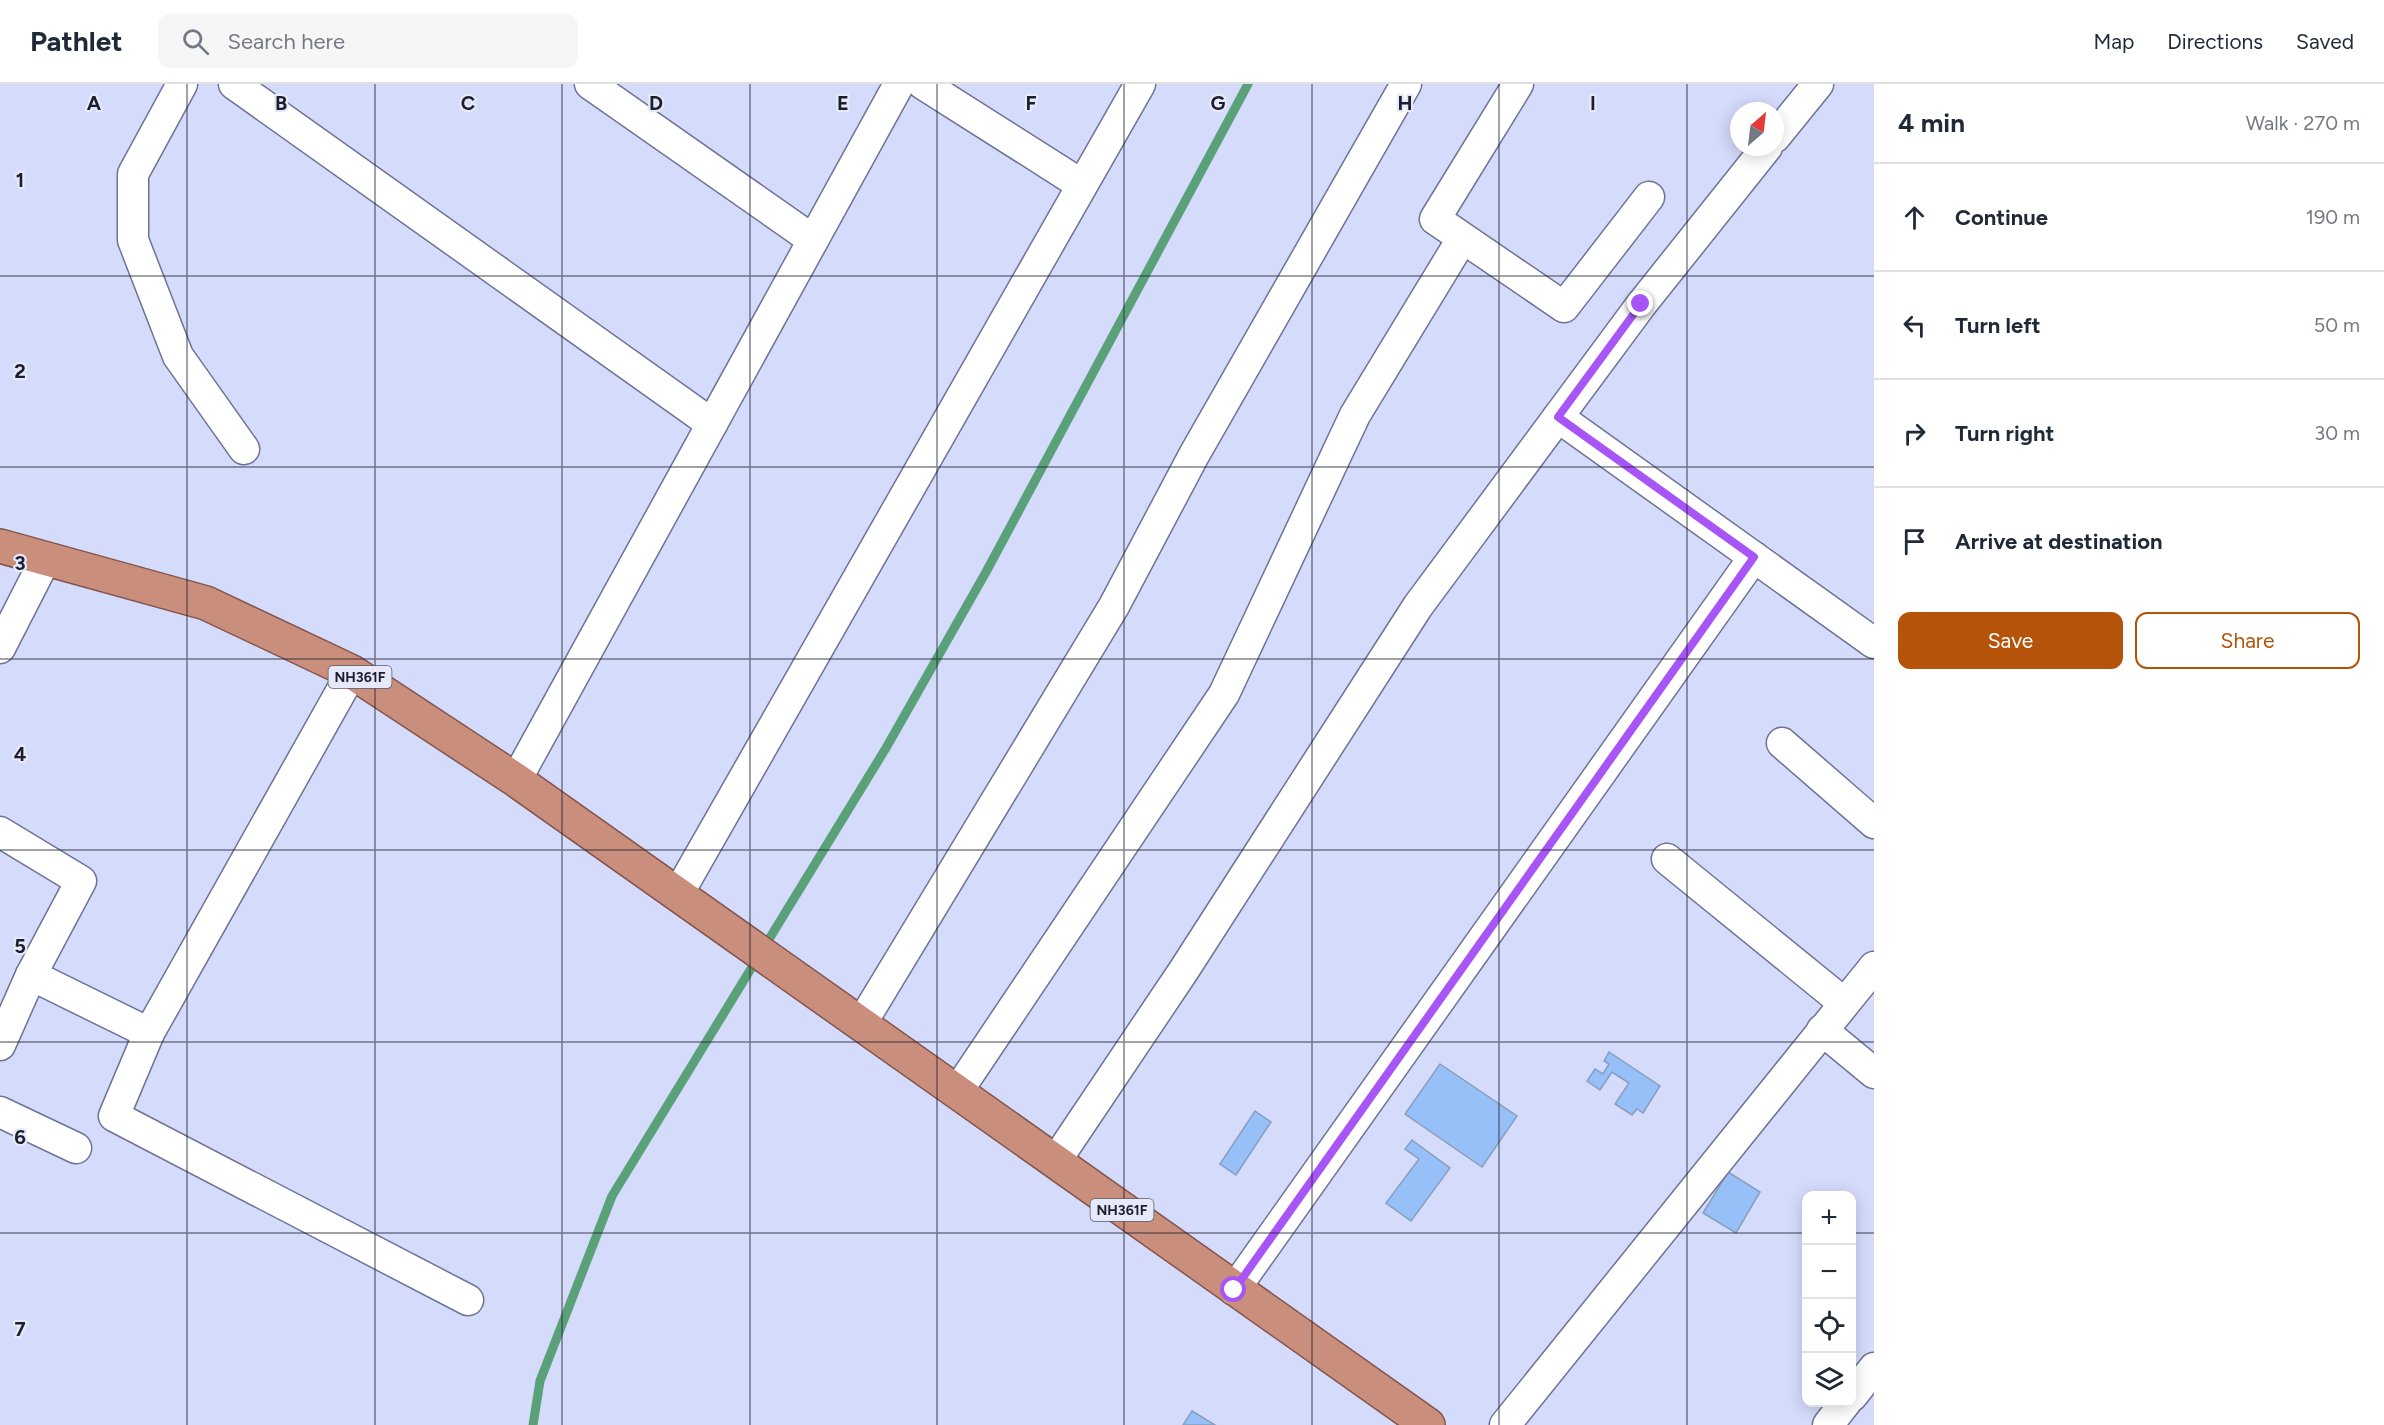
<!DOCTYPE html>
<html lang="en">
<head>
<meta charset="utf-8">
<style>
  body { margin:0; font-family:Figtree,sans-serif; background:#f6f6f7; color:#1f2937 }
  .controls { position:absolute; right:18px; bottom:18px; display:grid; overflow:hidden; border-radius:12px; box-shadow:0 3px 15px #0003 }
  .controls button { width:54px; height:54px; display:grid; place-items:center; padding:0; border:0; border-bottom:2px solid #e0e1e3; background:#fff; color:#1f2937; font:30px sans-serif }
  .compass { position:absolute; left:1730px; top:18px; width:54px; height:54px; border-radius:50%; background:#fff; box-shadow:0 3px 15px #0003; rotate:28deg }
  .stop { position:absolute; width:18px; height:18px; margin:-14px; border:4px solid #a855f7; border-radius:50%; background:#fff }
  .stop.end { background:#a855f7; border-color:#fff; box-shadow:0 2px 6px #0008 }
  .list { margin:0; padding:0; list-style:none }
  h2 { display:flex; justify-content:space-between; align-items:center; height:78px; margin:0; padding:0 24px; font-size:26px }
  h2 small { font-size:20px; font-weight:400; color:#747a83 }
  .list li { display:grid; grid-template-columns:39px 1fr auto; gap:18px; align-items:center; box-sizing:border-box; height:108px; padding:0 24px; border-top:2px solid #e0e1e3 }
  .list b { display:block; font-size:22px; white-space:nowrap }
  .list em { font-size:20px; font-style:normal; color:#747a83 }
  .actions { display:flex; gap:12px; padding:18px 24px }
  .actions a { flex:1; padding:14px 0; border:2px solid #b45309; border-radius:12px; text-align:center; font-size:21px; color:#b45309 }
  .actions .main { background:#b45309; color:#fff }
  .icon { flex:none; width:33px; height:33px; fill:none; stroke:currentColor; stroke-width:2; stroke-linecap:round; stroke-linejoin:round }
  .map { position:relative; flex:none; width:1874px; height:1341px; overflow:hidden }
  header { display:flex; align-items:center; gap:36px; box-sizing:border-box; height:84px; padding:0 30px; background:#fff; border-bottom:2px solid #e0e1e3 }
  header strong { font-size:28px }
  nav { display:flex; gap:33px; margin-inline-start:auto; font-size:21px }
  .search { width:420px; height:54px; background:#f6f6f7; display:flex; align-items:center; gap:15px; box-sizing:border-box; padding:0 21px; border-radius:12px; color:#747a83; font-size:22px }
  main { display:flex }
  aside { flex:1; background:#fff }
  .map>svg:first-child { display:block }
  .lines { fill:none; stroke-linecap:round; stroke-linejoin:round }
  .stream { stroke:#5aa079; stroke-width:9 }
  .building { fill:#97bff8; stroke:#879ebf; stroke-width:1.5 }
  .minor-casing { stroke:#6d7396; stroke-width:33 }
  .trunk-casing { stroke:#84554c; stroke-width:36 }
  .minor { stroke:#fff; stroke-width:30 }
  .trunk { stroke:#ca8e7c; stroke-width:33 }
  .route { stroke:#a855f7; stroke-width:8 }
  .grid { fill:none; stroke:#1c1e2d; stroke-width:1.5; stroke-opacity:0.55 }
  .labels { text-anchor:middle; stroke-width:4.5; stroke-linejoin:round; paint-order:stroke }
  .shield { fill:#e6e9f9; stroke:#595b6a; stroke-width:1.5 }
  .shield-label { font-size:14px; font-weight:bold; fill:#1c1e2d }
  .grid-label { font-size:20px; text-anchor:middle; font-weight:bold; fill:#1c1e2d; stroke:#e6e9f9; stroke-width:4.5; stroke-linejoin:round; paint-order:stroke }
</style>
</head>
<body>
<header>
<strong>Pathlet</strong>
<div class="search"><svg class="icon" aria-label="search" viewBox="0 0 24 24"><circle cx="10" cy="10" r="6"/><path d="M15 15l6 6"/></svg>Search here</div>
<nav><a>Map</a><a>Directions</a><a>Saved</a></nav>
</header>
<main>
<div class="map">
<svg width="1874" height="1341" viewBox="0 0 1874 1341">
  <rect width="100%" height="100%" fill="#d5dbfb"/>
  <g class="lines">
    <polyline class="stream" points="533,1341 540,1297 612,1112 886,664 986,488 1248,0"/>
  </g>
  <g class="building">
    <polygon points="1609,968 1660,1002 1643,1029 1637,1025 1632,1031 1615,1020 1629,999 1612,988 1600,1006 1587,997 1595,985 1603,990 1609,980 1604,977"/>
    <polygon points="1440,980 1517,1032 1482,1083 1405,1030"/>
    <polygon points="1255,1027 1271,1038 1236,1091 1220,1080"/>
    <polygon points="1412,1056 1450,1084 1411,1137 1386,1119 1419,1075 1405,1065"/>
    <polygon points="1728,1088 1760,1108 1736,1149 1703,1129"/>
    <polygon points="1192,1327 1215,1341 1183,1341"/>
  </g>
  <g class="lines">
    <g class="minor-casing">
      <g id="minor">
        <polyline points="182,0 133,90 133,156 178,272 244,365"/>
        <polyline points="234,0 712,340"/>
        <polyline points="590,0 813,156"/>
        <polyline points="923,0 1082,101"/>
        <polyline points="1518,0 1435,135 1564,223 1649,113"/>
        <polyline points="1775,53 1818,0"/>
        <polyline points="1558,333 1874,559"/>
        <polyline points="0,564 46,474"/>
        <polyline points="352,588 149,949 114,1032 468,1216"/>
        <polyline points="1782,659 1874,739"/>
        <polyline points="516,696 899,0"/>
        <polyline points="0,748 81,797 31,891 0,961"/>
        <polyline points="1667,775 1844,919"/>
        <polyline points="678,810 1140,0"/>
        <polyline points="31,891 149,949"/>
        <polyline points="861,940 1114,522 1194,371 1406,0"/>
        <polyline points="1822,946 1874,989"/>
        <polyline points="957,1008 1224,610 1355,331 1462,155"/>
        <polyline points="0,1028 76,1064"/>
        <polyline points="1055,1078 1184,886 1418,522 1641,221 1767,63"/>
        <polyline points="1234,1206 1754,473"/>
        <polyline points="1852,1312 1874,1284"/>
        <polyline points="1505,1341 1874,883"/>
        <polyline points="1828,1341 1846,1318"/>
      </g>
    </g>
    <g class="trunk-casing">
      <polyline id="trunk" points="0,462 206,519 352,588 516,696 1428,1341"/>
    </g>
    <use href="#minor" class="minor"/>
    <use href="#trunk" class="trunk"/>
  </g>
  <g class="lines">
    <polyline class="route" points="1234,1206 1754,473 1558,333 1641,220"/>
  </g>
  <path class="grid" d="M187,0V1341M375,0V1341M562,0V1341M750,0V1341M937,0V1341M1124,0V1341M1312,0V1341M1499,0V1341M1687,0V1341M0,192H1874M0,383H1874M0,575H1874M0,766H1874M0,958H1874M0,1149H1806M1852,1149H1874"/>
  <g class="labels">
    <g class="shield">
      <rect x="328.5" y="582" width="63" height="22" rx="4.5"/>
      <rect x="1090.5" y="1115" width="63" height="22" rx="4.5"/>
    </g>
    <g class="shield-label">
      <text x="360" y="598">NH361F</text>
      <text x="1122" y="1131">NH361F</text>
    </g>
  </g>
  <g class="grid-label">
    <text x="94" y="26">A</text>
    <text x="281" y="26">B</text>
    <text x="468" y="26">C</text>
    <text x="656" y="26">D</text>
    <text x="843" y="26">E</text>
    <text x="1031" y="26">F</text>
    <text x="1218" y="26">G</text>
    <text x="1405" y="26">H</text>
    <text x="1593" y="26">I</text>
    <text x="20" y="103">1</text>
    <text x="20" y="294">2</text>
    <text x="20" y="486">3</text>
    <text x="20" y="677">4</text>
    <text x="20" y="869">5</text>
    <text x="20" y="1060">6</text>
    <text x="20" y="1252">7</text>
  </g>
</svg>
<div class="controls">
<button>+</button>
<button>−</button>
<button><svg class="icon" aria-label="locate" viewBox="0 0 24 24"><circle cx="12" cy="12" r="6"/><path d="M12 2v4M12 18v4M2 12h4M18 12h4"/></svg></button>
<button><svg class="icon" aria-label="layers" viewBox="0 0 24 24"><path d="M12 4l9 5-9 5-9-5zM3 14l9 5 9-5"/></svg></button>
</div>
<svg class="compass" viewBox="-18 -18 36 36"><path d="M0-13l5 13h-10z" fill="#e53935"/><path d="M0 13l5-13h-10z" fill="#747a83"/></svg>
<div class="stop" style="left:1234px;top:1206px"></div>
<div class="stop end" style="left:1641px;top:220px"></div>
</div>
<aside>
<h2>4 min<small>Walk · 270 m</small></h2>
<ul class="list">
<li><svg class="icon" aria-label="ahead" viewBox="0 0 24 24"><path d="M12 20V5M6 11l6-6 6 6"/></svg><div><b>Continue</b></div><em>190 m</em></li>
<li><svg class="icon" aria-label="left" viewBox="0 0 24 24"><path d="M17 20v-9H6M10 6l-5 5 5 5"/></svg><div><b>Turn left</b></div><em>50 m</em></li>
<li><svg class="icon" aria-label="right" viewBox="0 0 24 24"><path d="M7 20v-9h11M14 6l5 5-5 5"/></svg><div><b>Turn right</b></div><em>30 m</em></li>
<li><svg class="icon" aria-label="arrive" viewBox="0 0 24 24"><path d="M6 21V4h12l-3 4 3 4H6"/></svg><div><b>Arrive at destination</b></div></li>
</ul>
<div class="actions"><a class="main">Save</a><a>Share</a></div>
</aside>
</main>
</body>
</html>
